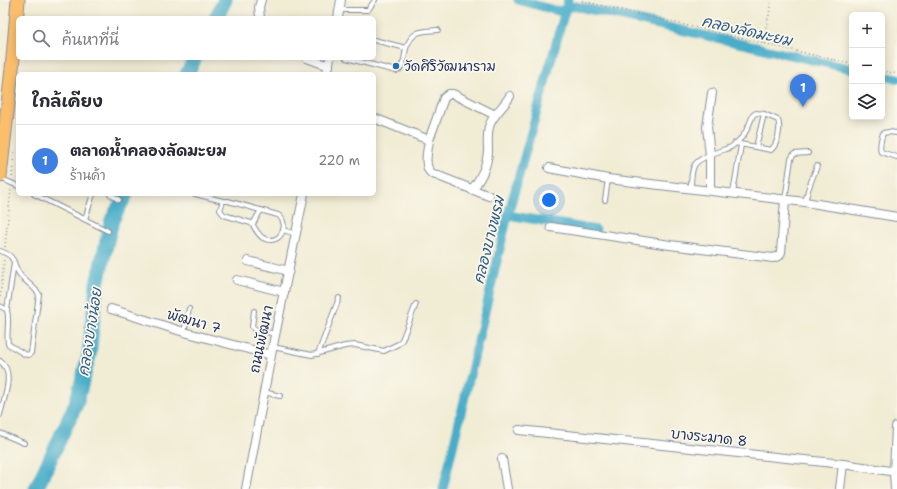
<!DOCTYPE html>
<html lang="th">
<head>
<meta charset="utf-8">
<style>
  body { margin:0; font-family:"Shantell Sans","Playpen Sans Thai",sans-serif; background:#f2f2f3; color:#2b2b33 }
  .controls { position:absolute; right:12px; top:12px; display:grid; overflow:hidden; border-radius:6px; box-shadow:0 2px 10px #0003 }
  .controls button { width:36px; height:36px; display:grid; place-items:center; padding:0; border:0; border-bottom:1px solid #e1e1e2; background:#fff; color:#2b2b33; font:20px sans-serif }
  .you { position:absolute; left:549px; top:200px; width:14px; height:14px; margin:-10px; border:3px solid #fff; border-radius:50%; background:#1a73e8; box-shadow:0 0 0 6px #1a73e833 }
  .badge { display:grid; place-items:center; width:26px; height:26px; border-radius:50%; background:#1f6fb2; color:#fff; font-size:13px; font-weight:700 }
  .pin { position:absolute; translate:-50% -33px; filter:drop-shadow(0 1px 2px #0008) }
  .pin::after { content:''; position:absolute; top:21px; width:14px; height:12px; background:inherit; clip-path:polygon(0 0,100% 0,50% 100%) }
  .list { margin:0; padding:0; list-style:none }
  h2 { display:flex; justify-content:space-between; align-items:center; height:52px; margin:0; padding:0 16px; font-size:17px }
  h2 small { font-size:13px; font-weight:400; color:#7c7c81 }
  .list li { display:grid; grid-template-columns:26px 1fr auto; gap:12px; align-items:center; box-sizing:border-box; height:72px; padding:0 16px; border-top:1px solid #e1e1e2 }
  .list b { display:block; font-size:15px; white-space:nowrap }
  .list p { margin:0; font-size:13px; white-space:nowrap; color:#7c7c81 }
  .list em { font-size:13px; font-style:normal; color:#7c7c81 }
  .icon { flex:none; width:22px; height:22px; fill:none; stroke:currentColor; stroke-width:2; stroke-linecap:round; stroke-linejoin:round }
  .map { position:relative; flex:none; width:897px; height:489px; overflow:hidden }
  .search { position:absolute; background:#fff; box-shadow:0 2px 10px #0003; left:16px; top:16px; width:360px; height:44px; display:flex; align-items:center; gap:10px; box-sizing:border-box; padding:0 14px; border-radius:6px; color:#7c7c81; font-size:15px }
  .panel { position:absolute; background:#fff; box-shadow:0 2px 10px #0003; left:16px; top:72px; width:360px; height:124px; border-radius:6px }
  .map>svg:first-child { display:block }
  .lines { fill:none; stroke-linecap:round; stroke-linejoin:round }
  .canal { stroke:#49adc9; stroke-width:9 }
  .river { stroke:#49adc9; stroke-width:15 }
  .service-casing { stroke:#868e99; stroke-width:6 }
  .minor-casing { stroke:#868e99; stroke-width:10 }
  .tertiary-casing { stroke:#868e99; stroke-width:12 }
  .primary-casing { stroke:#868e99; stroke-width:15 }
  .path { stroke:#868e99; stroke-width:1.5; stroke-dasharray:1 3; stroke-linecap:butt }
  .service { stroke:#fff; stroke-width:4 }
  .minor { stroke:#fff; stroke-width:8 }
  .tertiary { stroke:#fff; stroke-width:10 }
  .primary { stroke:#fabe6d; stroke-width:13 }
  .poi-dot { fill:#1f6fb2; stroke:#fbf7ec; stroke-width:1.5 }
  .labels { text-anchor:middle; stroke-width:3.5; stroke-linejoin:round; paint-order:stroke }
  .poi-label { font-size:14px; fill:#1b2f5e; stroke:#fbf7ec; text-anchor:start }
  .street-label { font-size:14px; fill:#1b2f5e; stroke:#fbf7ec }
  .water-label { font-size:15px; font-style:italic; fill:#2b5b83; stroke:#fbf7ec }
</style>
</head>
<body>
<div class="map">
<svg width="897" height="489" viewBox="0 0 897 489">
  <rect width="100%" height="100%" fill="#fbf7ec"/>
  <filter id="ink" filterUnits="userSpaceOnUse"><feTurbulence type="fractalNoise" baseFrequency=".025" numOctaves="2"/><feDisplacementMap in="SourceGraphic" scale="8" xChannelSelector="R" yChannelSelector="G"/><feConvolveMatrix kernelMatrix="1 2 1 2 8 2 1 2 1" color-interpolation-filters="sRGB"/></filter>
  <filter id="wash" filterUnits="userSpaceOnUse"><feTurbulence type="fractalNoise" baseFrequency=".012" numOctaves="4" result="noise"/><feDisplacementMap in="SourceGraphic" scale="16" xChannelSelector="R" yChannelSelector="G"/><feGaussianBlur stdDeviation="0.9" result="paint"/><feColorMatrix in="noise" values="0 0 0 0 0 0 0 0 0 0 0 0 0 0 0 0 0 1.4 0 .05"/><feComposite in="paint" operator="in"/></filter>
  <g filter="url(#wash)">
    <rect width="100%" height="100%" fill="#f1ecd4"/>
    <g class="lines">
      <g class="canal">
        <polyline points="518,0 558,11 575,6 852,69"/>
        <polyline points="882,76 897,79"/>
        <polyline points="508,215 596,230"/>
        <polyline points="443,489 508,215 568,0"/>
      </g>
      <g class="river">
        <polyline points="216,18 225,0"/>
        <polyline points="187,74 195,58"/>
        <polyline points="36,489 76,404 89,355 97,284 112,220 126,194"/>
      </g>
    </g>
  </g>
  <g filter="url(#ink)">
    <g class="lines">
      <g class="service-casing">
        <g id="service">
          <polyline points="340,10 368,10 375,0"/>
          <path d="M406,48C413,30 421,31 438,30"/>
          <polyline points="346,58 396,71 400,69 404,60 406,48 374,40"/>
          <path d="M897,133L889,132L883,133C881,139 879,146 881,152L897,157"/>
          <path d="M735,143L771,150C778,144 781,128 778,120L764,114L756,147"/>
          <polyline points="0,178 18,186"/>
          <path d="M691,188C691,181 691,173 694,166C698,157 721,151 731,147C745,137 747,130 753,115L756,113L764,114"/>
          <polyline points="733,193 741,145"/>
          <polyline points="34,194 108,231"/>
          <polyline points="110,194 119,200"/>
          <polyline points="195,194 223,201"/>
          <polyline points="605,200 608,179"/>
          <polyline points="785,200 791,159 794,154 808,153"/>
          <path d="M223,201H228L278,215C291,224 280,247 263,238C257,234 255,227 251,223L224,215L220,210Z"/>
          <polyline points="805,202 808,190 817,166"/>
          <polyline points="85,219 93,194"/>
          <polyline points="253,224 261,210"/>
          <polyline points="283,230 296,234"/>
          <path d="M0,251C19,257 11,265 21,276C26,282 34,287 39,294L31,353L28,355L24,354L8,344C6,333 10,321 7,310L0,306"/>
          <polyline points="7,310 14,263"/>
          <polyline points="254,311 252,327 254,329 275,334"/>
          <polyline points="184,332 189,309"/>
          <polyline points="273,347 312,355 345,346 355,345 384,351 398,344 402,340 416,304"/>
          <polyline points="318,354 339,298"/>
          <path d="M0,361C16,372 3,400 0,415"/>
          <polyline points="264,392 280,396"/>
          <polyline points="0,433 24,443"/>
        </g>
      </g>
      <g class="minor-casing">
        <g id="minor">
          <polyline points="260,18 259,7 261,0"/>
          <polyline points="338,18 341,0"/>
          <polyline points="307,58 329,66"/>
          <polyline points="327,74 330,58"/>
          <path d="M374,118L429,140C428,150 423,165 431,173L489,196"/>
          <polyline points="429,140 444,98 449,94 453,94 495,115"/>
          <polyline points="549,168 608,179 805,202 897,217"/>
          <path d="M472,190C481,178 487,167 488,152C488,144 487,136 489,127C492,115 504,107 510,96"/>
          <polyline points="710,190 710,155 707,127 712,93"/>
          <polyline points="551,227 670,245 773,258 779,256 781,252 785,200"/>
          <polyline points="248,261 289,271"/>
          <polyline points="237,280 284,292"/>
          <polyline points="111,309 184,332 271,355"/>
          <polyline points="519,430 843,464 897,472"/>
          <polyline points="502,459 507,489"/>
          <polyline points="246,489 271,355 304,194"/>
          <polyline points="840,489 843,464"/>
        </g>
      </g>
      <g class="tertiary-casing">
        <polyline id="tertiary" points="896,489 895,472 897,427"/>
      </g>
      <g class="primary-casing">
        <polyline id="primary" points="0,176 12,69 18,0"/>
      </g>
      <g class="path">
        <polyline points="582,1 852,64"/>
        <polyline points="762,43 769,15 771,0"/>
        <polyline points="882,71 897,74"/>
        <polyline points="12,177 14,149"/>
        <polyline points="5,247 11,189"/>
        <polyline points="0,301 4,259"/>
      </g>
      <use href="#service" class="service"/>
      <use href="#minor" class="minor"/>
      <use href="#tertiary" class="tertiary"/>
      <use href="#primary" class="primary"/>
    </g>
  </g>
  <circle class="poi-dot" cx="396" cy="66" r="4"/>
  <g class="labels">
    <g class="poi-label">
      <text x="404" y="71">วัดศิริวัฒนาราม</text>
    </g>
    <g class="street-label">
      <text transform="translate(194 321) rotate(16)" y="5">พัฒนา 7</text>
      <text transform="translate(261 339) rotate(-78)" y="5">ถนนพัฒนา</text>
      <text transform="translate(709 437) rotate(6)" y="5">บางระมาด 8</text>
    </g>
    <g class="water-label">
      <text transform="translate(747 31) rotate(13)" y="5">คลองลัดมะยม</text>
      <text transform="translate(489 240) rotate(-76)" y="5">คลองบางพรม</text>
      <text transform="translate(90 332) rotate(-81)" y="5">คลองบางน้อย</text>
    </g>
  </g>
</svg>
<div class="controls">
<button>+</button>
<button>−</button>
<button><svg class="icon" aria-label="layers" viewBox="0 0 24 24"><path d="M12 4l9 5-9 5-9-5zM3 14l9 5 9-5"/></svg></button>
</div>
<div class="you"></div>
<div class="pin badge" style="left:803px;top:107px;background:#3f7fe0">1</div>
<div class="search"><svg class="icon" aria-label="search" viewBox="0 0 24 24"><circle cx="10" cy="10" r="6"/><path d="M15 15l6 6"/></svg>ค้นหาที่นี่</div>
<section class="panel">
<h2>ใกล้เคียง<small></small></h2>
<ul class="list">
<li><span class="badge" style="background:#3f7fe0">1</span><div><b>ตลาดน้ำคลองลัดมะยม</b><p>ร้านค้า</p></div><em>220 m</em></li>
</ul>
</section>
</div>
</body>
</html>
